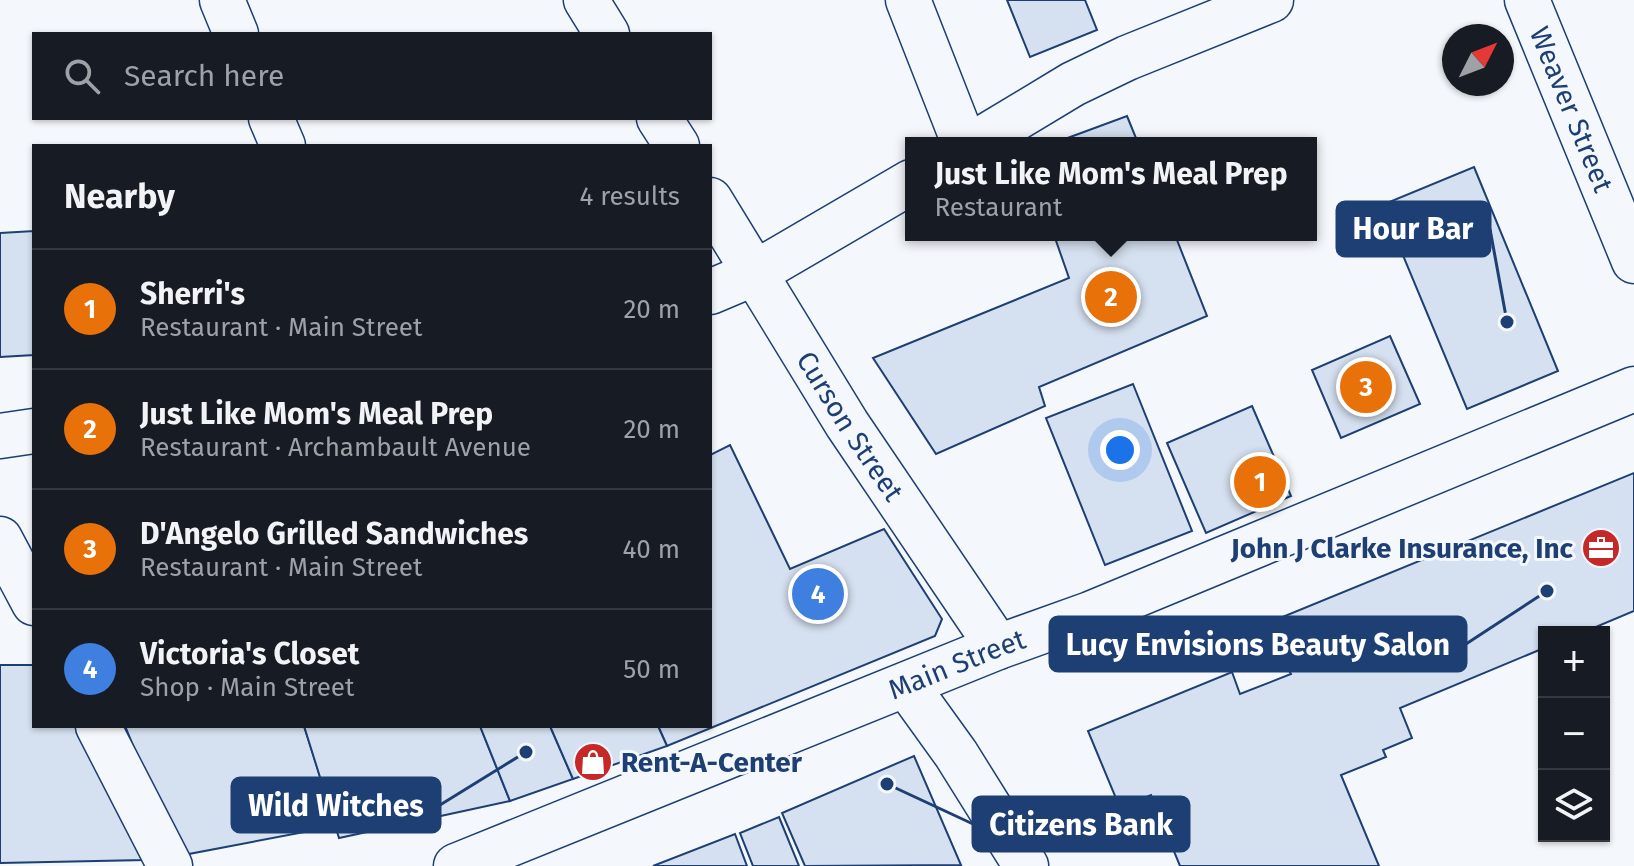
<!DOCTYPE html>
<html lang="en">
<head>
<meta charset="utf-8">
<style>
  body { margin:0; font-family:"Fira Sans",sans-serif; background:#242831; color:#f1f3f6 }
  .controls { position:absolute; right:24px; bottom:24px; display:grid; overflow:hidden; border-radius:0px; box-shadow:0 2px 6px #0004 }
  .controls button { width:72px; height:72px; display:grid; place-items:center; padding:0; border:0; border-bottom:2px solid #363941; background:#171b24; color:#f1f3f6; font:40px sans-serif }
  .compass { position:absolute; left:1442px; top:24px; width:72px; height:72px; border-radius:50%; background:#171b24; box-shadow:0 2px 6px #0004; rotate:48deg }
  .you { position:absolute; left:1120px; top:450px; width:28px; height:28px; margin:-20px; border:6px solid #fff; border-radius:50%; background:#1a73e8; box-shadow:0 0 0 12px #1a73e833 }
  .badge { display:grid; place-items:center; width:52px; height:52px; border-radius:50%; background:#c62828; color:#fff; font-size:26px; font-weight:700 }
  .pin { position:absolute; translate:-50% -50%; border:4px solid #fff; box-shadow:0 2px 8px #0006 }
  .popup { position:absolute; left:905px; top:137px; width:412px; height:104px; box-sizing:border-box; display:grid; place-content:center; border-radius:0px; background:#171b24; filter:drop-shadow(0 2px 6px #0005); font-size:26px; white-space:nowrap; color:#9ea1a6 }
  .popup b { font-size:30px; color:#f1f3f6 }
  .popup::after { content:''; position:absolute; left:50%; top:100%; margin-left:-16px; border:16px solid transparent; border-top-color:#171b24 }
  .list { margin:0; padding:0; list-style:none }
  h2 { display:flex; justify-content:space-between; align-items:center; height:104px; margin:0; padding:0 32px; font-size:34px }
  h2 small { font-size:26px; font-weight:400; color:#9ea1a6 }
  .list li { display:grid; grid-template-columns:52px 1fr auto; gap:24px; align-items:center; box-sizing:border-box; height:120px; padding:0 32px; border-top:2px solid #363941 }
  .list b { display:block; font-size:30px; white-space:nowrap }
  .list p { margin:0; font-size:26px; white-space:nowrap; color:#9ea1a6 }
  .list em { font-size:26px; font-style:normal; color:#9ea1a6 }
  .icon { flex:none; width:44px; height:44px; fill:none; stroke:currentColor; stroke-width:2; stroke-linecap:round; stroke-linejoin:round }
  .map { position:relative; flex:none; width:1634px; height:866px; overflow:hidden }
  .search { position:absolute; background:#171b24; box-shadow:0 2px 6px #0004; left:32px; top:32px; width:680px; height:88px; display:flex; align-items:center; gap:20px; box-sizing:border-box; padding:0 28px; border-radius:0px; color:#9ea1a6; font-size:30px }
  .panel { position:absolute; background:#171b24; box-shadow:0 2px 6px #0004; left:32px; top:144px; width:680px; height:584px; border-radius:0px }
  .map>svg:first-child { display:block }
  .building { fill:#d5e0f0; stroke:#1d3f73; stroke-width:2 }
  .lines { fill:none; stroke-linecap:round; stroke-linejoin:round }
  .minor-casing { stroke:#1d3f73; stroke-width:47 }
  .major-casing { stroke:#1d3f73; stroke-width:47 }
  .minor { stroke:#f4f7fb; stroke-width:44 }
  .major { stroke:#f4f7fb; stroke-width:44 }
  .labels { text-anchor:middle; stroke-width:6; stroke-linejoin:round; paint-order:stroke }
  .street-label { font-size:28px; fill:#1d3f73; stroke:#f4f7fb }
  .poi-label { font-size:28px; font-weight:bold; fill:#1d3f73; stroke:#f4f7fb; text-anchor:end }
  .leader { fill:none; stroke:#1d3f73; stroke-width:3 }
  .callout-dot { fill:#1d3f73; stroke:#f4f7fb; stroke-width:3 }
  .callout { fill:#1d3f73; stroke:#1d3f73; stroke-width:3 }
  .callout-label { font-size:30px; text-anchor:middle; font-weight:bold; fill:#fff }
</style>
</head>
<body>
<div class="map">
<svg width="1634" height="866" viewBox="0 0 1634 866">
  <rect width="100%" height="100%" fill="#f4f7fb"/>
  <g class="building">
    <polygon points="1007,0 1085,0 1097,30 1030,57"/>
    <polygon points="1127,116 1138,143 1054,143"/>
    <polygon points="1474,167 1558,371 1467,409 1382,205"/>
    <polygon points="34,231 34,355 0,357 0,233"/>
    <polygon points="1054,235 1175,235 1207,316 1039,387 1045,406 936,454 873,358 1069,278"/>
    <polygon points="1390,336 1420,404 1341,438 1312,370"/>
    <polygon points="1133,384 1192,531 1105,565 1046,418"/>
    <polygon points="1252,406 1291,496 1206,533 1167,443"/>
    <polygon points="730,445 790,569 884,529 942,619 935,636 667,746 658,726 710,726 710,455"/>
    <polygon points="1634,473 1634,611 1584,632 1544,632 1544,648 1400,708 1412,738 1383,750 1386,757 1341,775 1379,866 1180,866 1151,795 1120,808 1088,731 1232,672 1240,694 1291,674 1263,625"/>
    <polygon points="0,665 34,665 34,726 81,726 144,860 0,863"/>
    <polygon points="125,726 304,726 336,826 178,856"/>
    <polygon points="304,726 480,726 510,801 339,838"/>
    <polygon points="480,726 550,726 573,779 510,801"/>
    <polygon points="550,726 658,726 667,746 573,779"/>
    <polygon points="914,756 961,865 805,866 782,813"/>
    <polygon points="779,817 799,866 753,866 740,833"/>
    <polygon points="735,834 747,866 653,866"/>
  </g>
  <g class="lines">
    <g class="minor-casing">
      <g id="minor">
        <polyline points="222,0 236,34"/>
        <polyline points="586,0 607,34"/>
        <polyline points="908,0 964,143"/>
        <path id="s1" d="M1527,0L1634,261"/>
        <polyline points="271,118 283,146"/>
        <polyline points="659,118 677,146"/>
        <polyline points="975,143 1073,84 1127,58 1271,0"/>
        <path id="s2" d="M710,200L847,424L998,647"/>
        <polyline points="710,292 755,273 911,182"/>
        <polyline points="0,436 34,431"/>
        <polyline points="0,539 34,603"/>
        <polyline points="907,686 956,754 1026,866"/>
        <polyline points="98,726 170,866"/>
      </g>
    </g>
    <g class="major-casing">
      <g id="major">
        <path id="s3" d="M456,866L998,647L1090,614L1634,389"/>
      </g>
    </g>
    <use href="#minor" class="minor"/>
    <use href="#major" class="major"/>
  </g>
  <defs>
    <g id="office-disc" transform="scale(2)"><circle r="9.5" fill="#c62828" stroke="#f4f7fb"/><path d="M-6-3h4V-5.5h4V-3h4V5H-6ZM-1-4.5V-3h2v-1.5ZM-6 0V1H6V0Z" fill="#fff"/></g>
    <g id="shop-disc" transform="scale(2)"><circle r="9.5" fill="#c62828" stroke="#f4f7fb"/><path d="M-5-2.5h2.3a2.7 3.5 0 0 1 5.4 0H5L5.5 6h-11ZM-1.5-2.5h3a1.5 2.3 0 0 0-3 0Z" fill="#fff"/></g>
  </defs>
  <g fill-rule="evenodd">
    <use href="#office-disc" x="1601" y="548"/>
    <use href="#shop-disc" x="593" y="762"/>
  </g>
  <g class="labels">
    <g class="street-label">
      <text dy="10" stroke="none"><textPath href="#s1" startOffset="118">Weaver Street</textPath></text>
      <text dy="10" stroke="none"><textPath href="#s2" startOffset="266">Curson Street</textPath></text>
      <text dy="10" stroke="none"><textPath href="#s3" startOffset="540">Main Street</textPath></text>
    </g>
    <g class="poi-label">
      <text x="1573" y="558">John J Clarke Insurance, Inc</text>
      <text x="621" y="772" text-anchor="start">Rent-A-Center</text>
    </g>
  </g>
  <path class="leader" d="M1507 322L1490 229M1547 591L1466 644M526 752L440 805M887 784L973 824"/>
  <g class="callout-dot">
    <circle cx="1507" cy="322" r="8"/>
    <circle cx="1547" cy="591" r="8"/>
    <circle cx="526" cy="752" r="8"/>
    <circle cx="887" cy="784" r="8"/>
  </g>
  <g class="callout">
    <rect x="1337" y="202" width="153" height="54" rx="8"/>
    <rect x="1050" y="617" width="416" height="54" rx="8"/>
    <rect x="232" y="778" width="208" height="54" rx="8"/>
    <rect x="973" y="797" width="216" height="54" rx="8"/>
  </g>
  <g class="callout-label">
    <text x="1413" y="239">Hour Bar</text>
    <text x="1258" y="655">Lucy Envisions Beauty Salon</text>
    <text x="336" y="816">Wild Witches</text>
    <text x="1081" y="835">Citizens Bank</text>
  </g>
</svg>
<div class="controls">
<button>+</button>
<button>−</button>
<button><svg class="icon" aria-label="layers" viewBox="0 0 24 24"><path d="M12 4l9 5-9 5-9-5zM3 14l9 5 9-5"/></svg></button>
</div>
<svg class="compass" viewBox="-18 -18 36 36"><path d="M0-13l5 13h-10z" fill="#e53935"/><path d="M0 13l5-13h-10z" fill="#9ea1a6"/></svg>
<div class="you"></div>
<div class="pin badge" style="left:1260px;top:482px;background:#e8710a">1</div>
<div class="pin badge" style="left:1111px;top:297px;background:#e8710a">2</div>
<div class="popup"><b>Just Like Mom's Meal Prep</b>Restaurant</div>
<div class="pin badge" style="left:1366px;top:387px;background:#e8710a">3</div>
<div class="pin badge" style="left:818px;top:594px;background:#3f7fe0">4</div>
<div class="search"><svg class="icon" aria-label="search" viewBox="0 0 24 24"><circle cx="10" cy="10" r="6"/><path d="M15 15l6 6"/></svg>Search here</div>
<section class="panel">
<h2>Nearby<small>4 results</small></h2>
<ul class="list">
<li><span class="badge" style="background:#e8710a">1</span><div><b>Sherri's</b><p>Restaurant · Main Street</p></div><em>20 m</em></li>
<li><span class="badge" style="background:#e8710a">2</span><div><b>Just Like Mom's Meal Prep</b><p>Restaurant · Archambault Avenue</p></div><em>20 m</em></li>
<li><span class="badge" style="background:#e8710a">3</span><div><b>D'Angelo Grilled Sandwiches</b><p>Restaurant · Main Street</p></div><em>40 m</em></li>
<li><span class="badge" style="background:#3f7fe0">4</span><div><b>Victoria's Closet</b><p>Shop · Main Street</p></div><em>50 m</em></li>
</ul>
</section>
</div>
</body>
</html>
